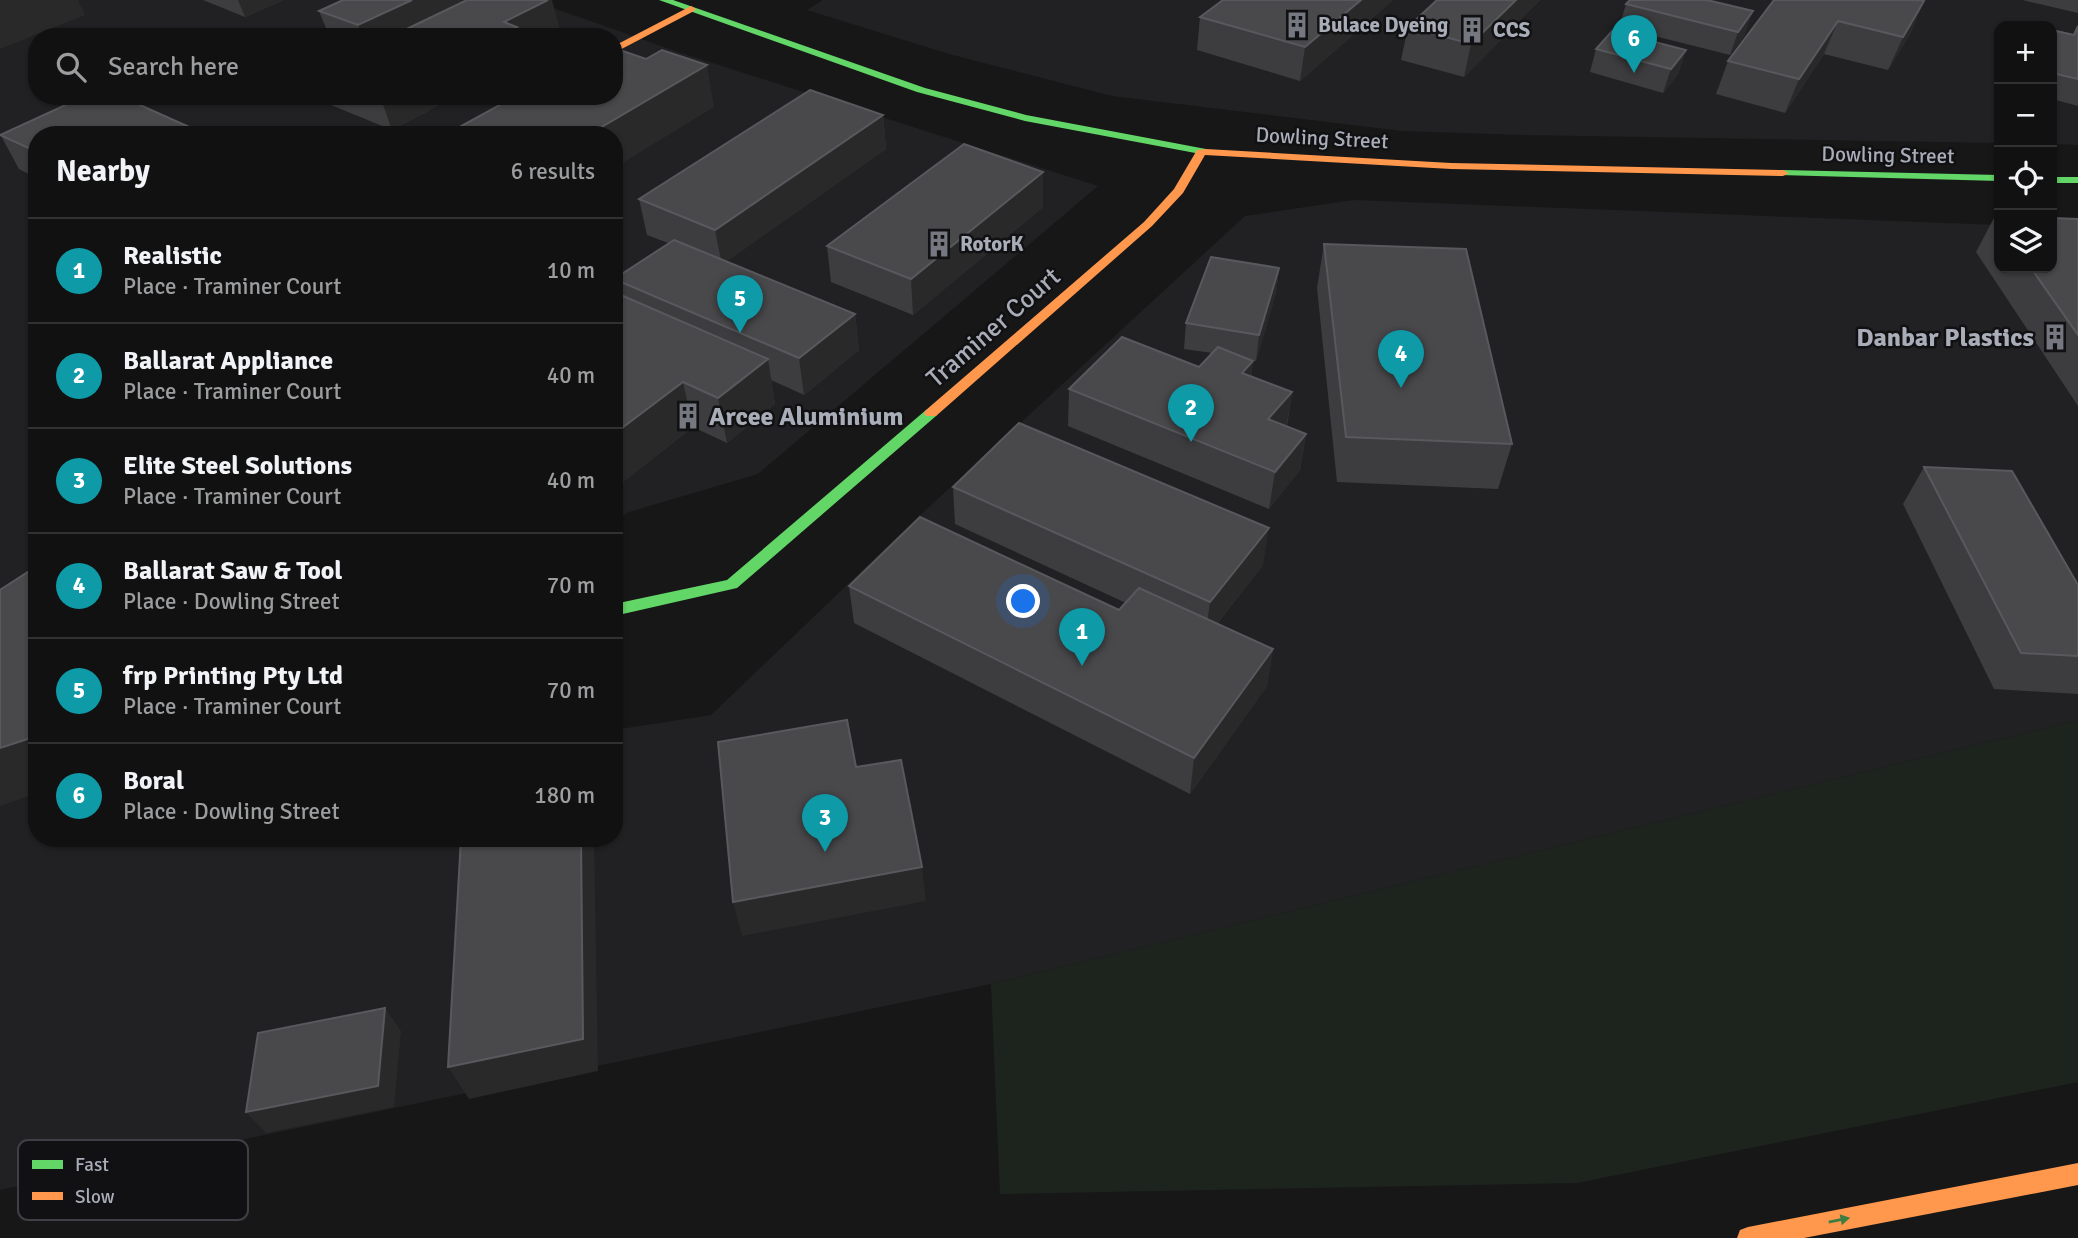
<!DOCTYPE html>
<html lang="en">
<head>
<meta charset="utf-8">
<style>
  body { margin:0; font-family:Signika,sans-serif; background:#1e1f1f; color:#f1f3f6 }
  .controls { position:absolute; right:21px; top:21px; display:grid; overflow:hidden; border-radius:14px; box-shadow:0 2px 5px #0004 }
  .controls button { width:63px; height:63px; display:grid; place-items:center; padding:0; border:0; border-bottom:2px solid #303131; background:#111; color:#f1f3f6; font:35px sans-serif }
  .you { position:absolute; left:1024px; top:602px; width:24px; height:24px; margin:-18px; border:5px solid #fff; border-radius:50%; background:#1a73e8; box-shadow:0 0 0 10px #1a73e833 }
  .badge { display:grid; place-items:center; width:46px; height:46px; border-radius:50%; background:#757880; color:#fff; font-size:23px; font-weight:700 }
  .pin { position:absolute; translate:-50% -58px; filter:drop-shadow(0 2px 4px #0008) }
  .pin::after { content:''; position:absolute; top:37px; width:24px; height:21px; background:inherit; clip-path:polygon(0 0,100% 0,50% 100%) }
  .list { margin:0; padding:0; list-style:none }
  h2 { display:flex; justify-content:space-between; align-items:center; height:91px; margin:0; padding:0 28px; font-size:30px }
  h2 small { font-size:23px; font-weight:400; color:#9c9d9f }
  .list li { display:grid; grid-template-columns:46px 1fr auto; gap:21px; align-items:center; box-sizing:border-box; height:105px; padding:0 28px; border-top:2px solid #303131 }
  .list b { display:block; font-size:26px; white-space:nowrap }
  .list p { margin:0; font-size:23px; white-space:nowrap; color:#9c9d9f }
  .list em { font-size:23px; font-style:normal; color:#9c9d9f }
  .icon { flex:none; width:38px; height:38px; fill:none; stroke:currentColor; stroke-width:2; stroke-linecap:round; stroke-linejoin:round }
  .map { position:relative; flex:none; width:2078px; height:1238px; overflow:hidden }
  .search { position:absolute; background:#111; box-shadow:0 2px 5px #0004; left:28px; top:28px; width:595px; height:77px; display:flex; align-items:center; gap:18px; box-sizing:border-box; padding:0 24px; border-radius:28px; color:#9c9d9f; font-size:26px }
  .panel { position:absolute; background:#111; box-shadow:0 2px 5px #0004; left:28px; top:126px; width:595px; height:721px; border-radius:28px }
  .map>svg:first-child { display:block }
  .built { fill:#212123; fill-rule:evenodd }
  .green { fill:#1d241e }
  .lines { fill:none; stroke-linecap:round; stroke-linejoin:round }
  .fast { fill:#63d668; fill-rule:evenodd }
  .slow { fill:#ff974d; fill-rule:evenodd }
  .wall { fill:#3d3d3f }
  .shaded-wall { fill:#29292a }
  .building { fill:#49494c; stroke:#58595d; stroke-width:2 }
  .oneway { fill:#3e7d42 }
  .labels { text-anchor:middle; stroke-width:5; stroke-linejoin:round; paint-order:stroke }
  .far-poi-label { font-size:21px; font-weight:bold; fill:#a8adb8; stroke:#111113; text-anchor:start }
  .far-street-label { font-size:21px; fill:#a8adb8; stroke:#111113 }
  .street-label { font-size:26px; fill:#a8adb8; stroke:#111113 }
  .poi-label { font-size:26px; font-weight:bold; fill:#a8adb8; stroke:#111113; text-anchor:end }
  .key { fill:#111113; stroke:#3e4045; stroke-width:2 }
  .key-label { font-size:19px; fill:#a8adb8 }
</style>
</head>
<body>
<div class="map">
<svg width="2078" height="1238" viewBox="0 0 2078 1238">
  <rect width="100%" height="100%" fill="#171717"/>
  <g class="built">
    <path d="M0,0H531L678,52L1098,186L758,474L629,512L614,522V135H37V838H614V730L711,715L916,519L1245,216L1354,200L1999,225V268H2052L2078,228V720L991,984L0,1190ZM37,37H614V96H37Z"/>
    <polygon points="823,0 2078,0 2078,145 2052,144 2052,26 1999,26 1999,143 1524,135 1402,131 1112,96 949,54 807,10"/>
  </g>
  <polygon class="green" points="2078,720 2078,1082 1577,1183 1000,1194 991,984"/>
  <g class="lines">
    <g class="fast">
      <polygon points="659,0 673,0 925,88 1026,115 1206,149 1212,152 1206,155 1025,121 917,92"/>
      <polygon points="1783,170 1999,175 1999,181 1779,175 1777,173"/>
      <rect x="2052" y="177" width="26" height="6"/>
      <polygon points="931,409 938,413 936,416 737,588 614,616 614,604 727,580 926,410"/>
    </g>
    <g class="slow">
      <polygon points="691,6 696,9 694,11 614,53 614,46"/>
      <polygon points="1206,149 1451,163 1783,170 1789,173 1783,176 1451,169 1205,155 1183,193 1152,226 936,416 926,416 924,413 926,410 1144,222 1174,189 1197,150"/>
      <polygon points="2078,1163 2078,1185 1804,1238 1737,1238 1740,1230 1748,1227"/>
    </g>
  </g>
  <g class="wall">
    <polygon points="203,0 284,0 245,17"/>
    <polygon points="1393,0 1300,81 1197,50 1200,17"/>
    <polygon points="1437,0 1540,0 1464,77 1401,60 1408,27"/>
    <polygon points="1774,0 1924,1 1910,34 1888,70 1824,54 1785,113 1716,94 1728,61"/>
    <polygon points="2022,0 2078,0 2078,13"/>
    <polygon points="1626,4 1745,34 1730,55 1619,27"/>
    <polygon points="319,11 560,30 547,37 336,37 328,33"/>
    <polygon points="2078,25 2078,106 2052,99 2052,39 2056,31 2073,35"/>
    <polygon points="1596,49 1686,50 1678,74 1663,93 1590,72"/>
    <polygon points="328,96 456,96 392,130 331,105"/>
    <polygon points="883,115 886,149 727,261 855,314 859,350 804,395 771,380 775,404 727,443 693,427 614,489 614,292 618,294 614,279 668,243 647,235 639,199"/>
    <polygon points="0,134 37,135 37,178 19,169"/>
    <polygon points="1043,207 913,315 831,282 827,246"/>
    <polygon points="1995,216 1999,216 1999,268 2052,268 2078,219 2078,406 1976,252"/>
    <polygon points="1324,244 1512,444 1498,489 1337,482 1317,288"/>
    <polygon points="1279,268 1276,293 1256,361 1251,360 1253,361 1251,377 1292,392 1287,426 1306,434 1300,470 1269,509 1068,426 1069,389 1199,367 1212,353 1184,349 1186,323"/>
    <polygon points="1924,467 2078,585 2078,694 1994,689 1903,504"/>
    <polygon points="953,487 1263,565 1217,624 1273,649 1267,686 1190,794 854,623 849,586 1119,610 1126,603 955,524"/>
  </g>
  <g class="shaded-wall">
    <polygon points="0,0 78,0 85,15 0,49"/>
    <polygon points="238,0 284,0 245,17"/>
    <polygon points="412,0 467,0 390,37 362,37 358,25"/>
    <polygon points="548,0 552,0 560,30 547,37 497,37 504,22"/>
    <polygon points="1361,0 1393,0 1300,81 1305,47"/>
    <polygon points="1516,0 1540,0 1464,77 1471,44"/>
    <polygon points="1924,1 1910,34 1888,70 1903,37"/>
    <polygon points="1753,11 1745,34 1730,55 1738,32"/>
    <polygon points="1838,21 1824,54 1785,113 1799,79"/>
    <polygon points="1686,50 1678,74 1663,93 1671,69"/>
    <polygon points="707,65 714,107 614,168 614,135 588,135"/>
    <polygon points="380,96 456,96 392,130"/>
    <polygon points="883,115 886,149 722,265 715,230"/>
    <polygon points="1043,172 1043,207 913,315 911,279"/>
    <polygon points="1279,268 1276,293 1256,361 1259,335"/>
    <polygon points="855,314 859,350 804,395 799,358"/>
    <polygon points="768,359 775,404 727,443 718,398"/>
    <polygon points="1253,361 1249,397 1242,373"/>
    <polygon points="683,382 693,427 614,489 614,434"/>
    <polygon points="1292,392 1286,429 1268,419"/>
    <polygon points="1306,434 1300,470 1269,509 1275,472"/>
    <polygon points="1269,528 1263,565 1205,639 1210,602"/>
    <polygon points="1273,649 1267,686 1190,794 1194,758"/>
    <polygon points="37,696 37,709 30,701"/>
    <polygon points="37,736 37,793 0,806 0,748"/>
    <polygon points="581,838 594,838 598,1071 469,1099 448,1067"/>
    <polygon points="922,867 926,901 742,936 733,902"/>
    <polygon points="385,1008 401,1031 394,1107 266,1133 246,1112"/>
  </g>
  <g class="building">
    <polygon points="343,0 412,0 358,25 319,11"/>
    <polygon points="467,0 548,0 504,22 517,27 497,37 390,37"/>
    <polygon points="1223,0 1361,0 1305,47 1200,17"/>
    <polygon points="1437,0 1516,0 1471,44 1408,27"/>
    <polygon points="1630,0 1707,0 1753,11 1738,32 1626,4"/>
    <polygon points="1774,0 1920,0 1924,1 1903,37 1838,21 1799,79 1728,61"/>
    <polygon points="2078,26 2078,79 2052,73 2052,41 2056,31 2074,35"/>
    <polygon points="1612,31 1686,50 1671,69 1596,49"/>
    <polygon points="614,48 646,59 662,50 707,65 588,135 445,135 516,96 614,96"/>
    <polygon points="810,90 883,115 715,230 639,199"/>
    <polygon points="85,96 120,96 207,135 37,135 37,152 0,135"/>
    <polygon points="964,144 1043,172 911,279 827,246"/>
    <polygon points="2052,218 2078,219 2078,335 2031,268 2052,268"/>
    <polygon points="674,240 855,314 799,358 614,279"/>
    <polygon points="1324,244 1466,249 1512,444 1346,437"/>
    <polygon points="1211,257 1279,268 1259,335 1186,323"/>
    <polygon points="614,292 768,359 718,398 683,382 614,434"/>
    <polygon points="1122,337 1199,367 1218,347 1253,361 1242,373 1292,392 1268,419 1306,434 1275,472 1069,389"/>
    <polygon points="1019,423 1269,528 1210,602 953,487"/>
    <polygon points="1924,467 2012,471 2078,585 2078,656 2021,653"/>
    <polygon points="920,517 1119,610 1139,588 1273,649 1194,758 849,586"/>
    <polygon points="37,566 37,638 35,640 37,641 37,696 30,701 37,706 37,736 0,748 0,590"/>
    <polygon points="847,720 856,767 901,760 922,867 733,902 718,742"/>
    <polygon points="461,838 581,838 583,1039 448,1067"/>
    <polygon points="385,1008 378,1086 246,1112 258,1033"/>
  </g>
  <defs><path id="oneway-solid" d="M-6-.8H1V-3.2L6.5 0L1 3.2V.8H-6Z" transform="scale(1.75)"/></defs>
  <use class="oneway" href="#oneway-solid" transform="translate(1839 1220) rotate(-11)"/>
  <defs>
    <g id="building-bare" transform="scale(2.1)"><path d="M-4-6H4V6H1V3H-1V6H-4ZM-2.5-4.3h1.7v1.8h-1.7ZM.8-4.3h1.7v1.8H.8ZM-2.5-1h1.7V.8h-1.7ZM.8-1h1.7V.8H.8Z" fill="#757880" stroke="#111113" stroke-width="2.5" paint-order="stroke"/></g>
  </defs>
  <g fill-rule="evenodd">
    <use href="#building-bare" x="1297" y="25"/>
    <use href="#building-bare" x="1472" y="30"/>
    <use href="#building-bare" x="939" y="244"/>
    <use href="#building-bare" x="2055" y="337"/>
    <use href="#building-bare" x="688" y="416"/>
  </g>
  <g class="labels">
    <g class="far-poi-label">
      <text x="1318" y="32">Bulace Dyeing</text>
      <text x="1493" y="37">CCS</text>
      <text x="960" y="251">RotorK</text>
    </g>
    <g class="far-street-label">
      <text transform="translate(1322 138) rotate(3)" y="7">Dowling Street</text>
      <text transform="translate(1888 155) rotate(1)" y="7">Dowling Street</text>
    </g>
    <g class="street-label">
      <text transform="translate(993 327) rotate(-41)" y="9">Traminer Court</text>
    </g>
    <g class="poi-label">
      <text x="2034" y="346">Danbar Plastics</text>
      <text x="709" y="425" text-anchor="start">Arcee Aluminium</text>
    </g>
  </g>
  <rect x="18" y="1140" width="230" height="80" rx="10" class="key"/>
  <rect x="32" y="1160" width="31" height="9" fill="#63d668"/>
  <rect x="32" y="1192" width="31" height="8" fill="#ff974d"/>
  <g class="key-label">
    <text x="75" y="1171">Fast</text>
    <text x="75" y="1203">Slow</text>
  </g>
</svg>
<div class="controls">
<button>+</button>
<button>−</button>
<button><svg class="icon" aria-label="locate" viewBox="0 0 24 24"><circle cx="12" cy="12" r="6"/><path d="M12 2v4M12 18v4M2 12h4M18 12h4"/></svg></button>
<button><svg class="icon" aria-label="layers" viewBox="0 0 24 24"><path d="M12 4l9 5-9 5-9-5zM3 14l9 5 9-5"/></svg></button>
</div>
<div class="you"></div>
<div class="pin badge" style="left:1082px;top:666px;background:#0f9aa8">1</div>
<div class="pin badge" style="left:1191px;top:442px;background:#0f9aa8">2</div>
<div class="pin badge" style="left:825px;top:852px;background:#0f9aa8">3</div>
<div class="pin badge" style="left:1401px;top:388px;background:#0f9aa8">4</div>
<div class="pin badge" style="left:740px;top:333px;background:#0f9aa8">5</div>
<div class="pin badge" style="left:1634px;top:73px;background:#0f9aa8">6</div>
<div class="search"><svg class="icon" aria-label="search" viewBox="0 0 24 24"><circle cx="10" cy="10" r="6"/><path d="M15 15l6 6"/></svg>Search here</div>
<section class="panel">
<h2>Nearby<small>6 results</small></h2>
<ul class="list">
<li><span class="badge" style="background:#0f9aa8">1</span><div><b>Realistic</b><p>Place · Traminer Court</p></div><em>10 m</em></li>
<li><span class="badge" style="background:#0f9aa8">2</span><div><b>Ballarat Appliance</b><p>Place · Traminer Court</p></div><em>40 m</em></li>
<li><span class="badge" style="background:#0f9aa8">3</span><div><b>Elite Steel Solutions</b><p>Place · Traminer Court</p></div><em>40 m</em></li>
<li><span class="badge" style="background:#0f9aa8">4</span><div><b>Ballarat Saw &amp; Tool</b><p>Place · Dowling Street</p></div><em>70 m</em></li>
<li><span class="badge" style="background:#0f9aa8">5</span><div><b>frp Printing Pty Ltd</b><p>Place · Traminer Court</p></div><em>70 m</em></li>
<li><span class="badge" style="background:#0f9aa8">6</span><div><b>Boral</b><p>Place · Dowling Street</p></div><em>180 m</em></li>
</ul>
</section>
</div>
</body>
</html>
